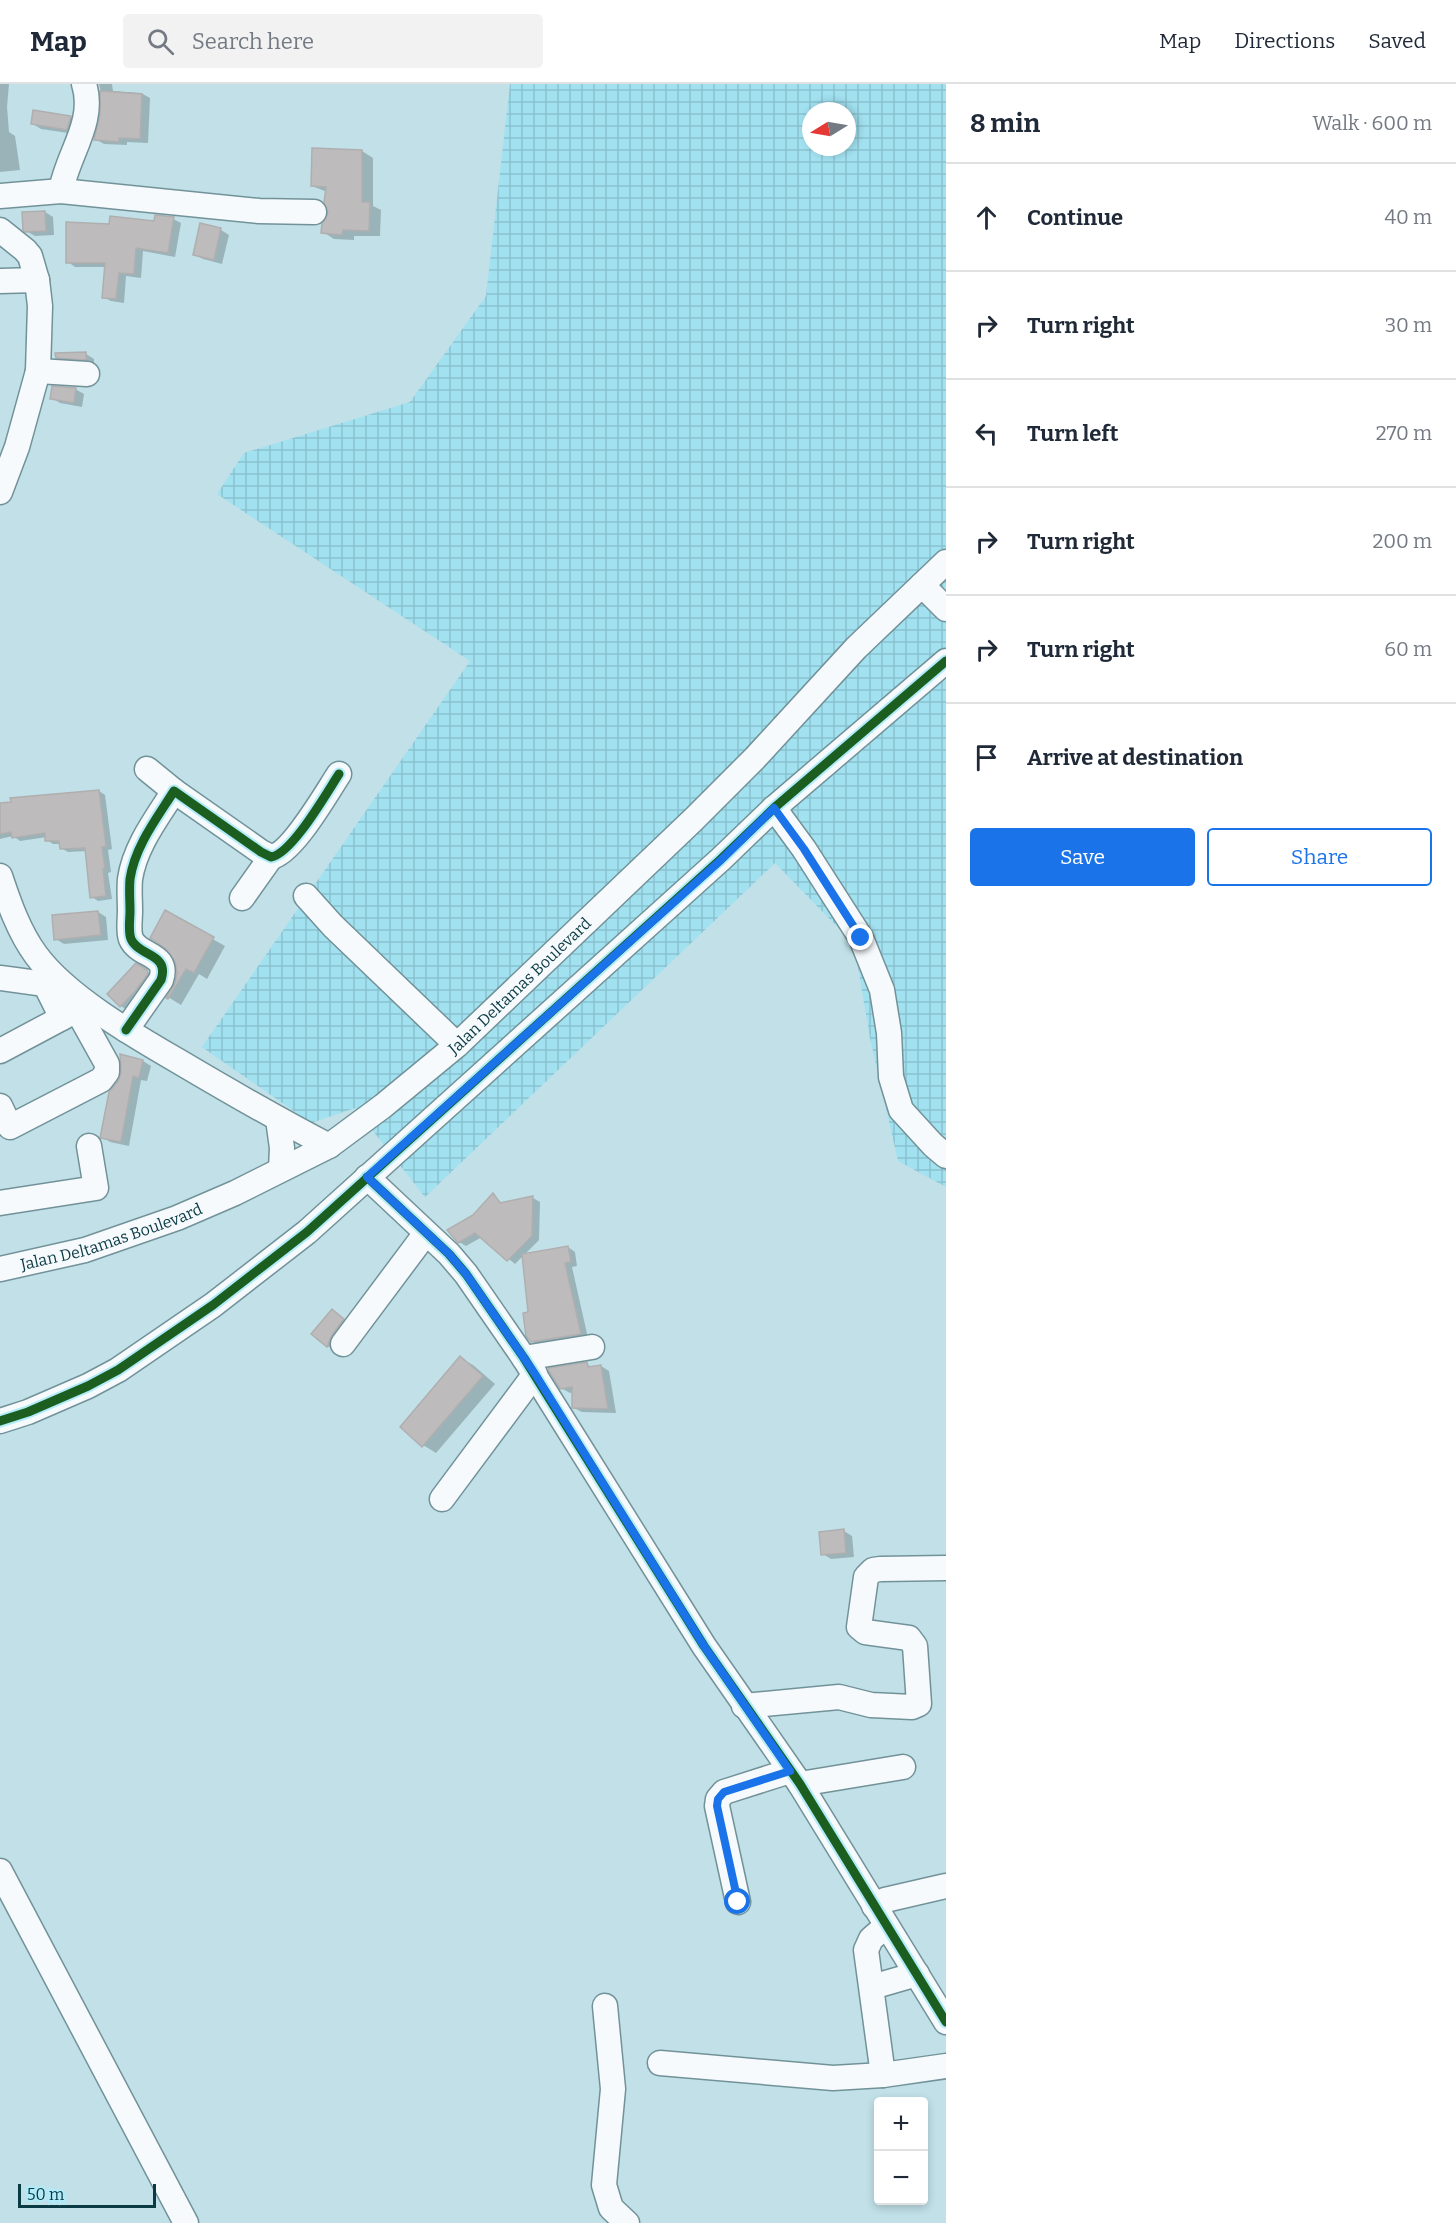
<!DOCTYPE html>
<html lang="en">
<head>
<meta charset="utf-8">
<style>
  body { margin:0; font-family:Bitter,serif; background:#f2f2f3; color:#1f2937 }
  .controls { position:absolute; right:18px; bottom:18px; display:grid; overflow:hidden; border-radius:6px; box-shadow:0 3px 9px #0003 }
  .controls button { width:54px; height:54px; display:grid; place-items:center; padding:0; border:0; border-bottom:2px solid #e0e1e3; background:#fff; color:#1f2937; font:30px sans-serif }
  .compass { position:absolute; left:802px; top:18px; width:54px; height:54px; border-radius:50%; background:#fff; box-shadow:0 3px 9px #0003; rotate:259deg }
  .scale { position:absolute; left:18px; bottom:15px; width:138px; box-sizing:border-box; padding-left:6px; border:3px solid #0a3b44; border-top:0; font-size:16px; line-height:21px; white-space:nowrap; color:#0a3b44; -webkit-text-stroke:4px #b0ebf9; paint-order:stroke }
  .stop { position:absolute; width:18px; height:18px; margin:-14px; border:4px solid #1a73e8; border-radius:50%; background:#fff }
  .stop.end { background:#1a73e8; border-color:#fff; box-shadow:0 2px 6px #0008 }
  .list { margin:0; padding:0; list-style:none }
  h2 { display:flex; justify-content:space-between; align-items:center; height:78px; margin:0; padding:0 24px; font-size:26px }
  h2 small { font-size:20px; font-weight:400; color:#747a83 }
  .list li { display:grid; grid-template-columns:39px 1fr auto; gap:18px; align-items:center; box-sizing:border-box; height:108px; padding:0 24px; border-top:2px solid #e0e1e3 }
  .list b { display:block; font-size:22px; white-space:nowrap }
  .list em { font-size:20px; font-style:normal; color:#747a83 }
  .actions { display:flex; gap:12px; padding:18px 24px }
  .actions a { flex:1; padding:14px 0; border:2px solid #1a73e8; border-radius:6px; text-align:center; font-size:21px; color:#1a73e8 }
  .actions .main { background:#1a73e8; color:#fff }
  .icon { flex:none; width:33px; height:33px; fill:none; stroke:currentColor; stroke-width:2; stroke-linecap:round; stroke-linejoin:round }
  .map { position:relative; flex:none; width:946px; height:2139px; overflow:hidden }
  header { display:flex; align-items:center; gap:36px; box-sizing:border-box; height:84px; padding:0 30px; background:#fff; border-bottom:2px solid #e0e1e3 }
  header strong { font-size:28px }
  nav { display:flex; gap:33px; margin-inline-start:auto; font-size:21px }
  .search { width:420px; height:54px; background:#f2f2f3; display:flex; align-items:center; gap:15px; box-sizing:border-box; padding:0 21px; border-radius:6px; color:#747a83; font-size:22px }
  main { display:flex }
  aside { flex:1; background:#fff }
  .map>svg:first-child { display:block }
  .industrial { fill:url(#industrial-grid); fill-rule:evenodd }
  .shadow { fill:#0003 }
  .building { fill:#bdbbbb; stroke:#b0afaf; stroke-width:1.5 }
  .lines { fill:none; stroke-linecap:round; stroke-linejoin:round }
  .minor-casing { stroke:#729299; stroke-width:27 }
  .minor { stroke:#f6fafc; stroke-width:24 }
  .cycleway-casing { stroke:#b0ebf9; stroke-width:13 }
  .cycleway { stroke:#1b5e20; stroke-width:9 }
  .route { stroke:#1a73e8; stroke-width:8 }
  .labels { text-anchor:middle; stroke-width:5; stroke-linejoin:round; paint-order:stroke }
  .street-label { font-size:16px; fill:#0a3b44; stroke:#b0ebf9 }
</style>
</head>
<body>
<header>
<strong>Map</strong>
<div class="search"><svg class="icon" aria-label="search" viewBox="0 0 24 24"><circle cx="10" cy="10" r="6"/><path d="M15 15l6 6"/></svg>Search here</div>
<nav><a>Map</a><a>Directions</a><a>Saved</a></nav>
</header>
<main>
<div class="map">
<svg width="946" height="2139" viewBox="0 0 946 2139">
  <defs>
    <pattern id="industrial-grid" width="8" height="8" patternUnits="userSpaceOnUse" patternTransform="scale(1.5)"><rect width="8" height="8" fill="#a2e1f0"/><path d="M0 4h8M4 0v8" fill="none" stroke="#8ac2cf"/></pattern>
  </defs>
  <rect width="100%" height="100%" fill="#c1e0e8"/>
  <path class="industrial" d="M510,0H946V1103L898,1077L870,954L854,860L775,779L425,1113L355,1024L311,1039L202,963L470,577L217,410L244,369L410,318L486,212ZM811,27H847V63H811Z"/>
  <g class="shadow">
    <polygon points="0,0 9,0 7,23 9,48 15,52 20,86 0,88"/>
    <polygon points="99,0 112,0 113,7 141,9 150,14 148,59 127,58 127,61 104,60 95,55 102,31 102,14"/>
    <polygon points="70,33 79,38 75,50 41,45 33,40"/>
    <polygon points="313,66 362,67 373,74 373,122 381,126 380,152 354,152 354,156 334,155 323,148 330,129 327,108 312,102"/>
    <polygon points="45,128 53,133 54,151 35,152 26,147"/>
    <polygon points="173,135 181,139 175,173 143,167 141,194 126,192 124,219 111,217 103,213 106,183 75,183 68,178 111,142"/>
    <polygon points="201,141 221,146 229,151 222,180 203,175 194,170"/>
    <polygon points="86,270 94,275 94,280 65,278 57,273"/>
    <polygon points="75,305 84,310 82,323 60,319 52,314"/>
    <polygon points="99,707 105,711 112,765 108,766 111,788 108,789 112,815 98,817 92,813 87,767 68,768 61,764 61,760 53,760 47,756 47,753 20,757 13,752 0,755 0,721"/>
    <polygon points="98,828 106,833 108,856 64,860 56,855"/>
    <polygon points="166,829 225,862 207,895 199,890 181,921 168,913 176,899 178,889"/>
    <polygon points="137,881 153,891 127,926 121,922"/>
    <polygon points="143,977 151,982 147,997 141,996 129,1062 110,1058 102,1053 120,997"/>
    <polygon points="493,1111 503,1120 533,1114 540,1118 539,1156 524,1171 568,1163 575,1168 577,1182 572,1183 588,1254 539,1262 532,1257 523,1172 515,1180 482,1153 466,1162 459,1158 474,1132"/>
    <polygon points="332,1227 351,1241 335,1266 327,1262"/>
    <polygon points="460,1274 473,1281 495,1300 436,1369 423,1361"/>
    <polygon points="586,1280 592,1283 601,1282 609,1287 616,1329 582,1328 574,1324 573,1308 570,1309 561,1304"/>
    <polygon points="844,1447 852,1452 854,1473 831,1475 823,1470"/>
  </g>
  <g class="building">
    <polygon points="100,7 142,10 140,55 119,54 119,58 94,56 100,30"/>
    <polygon points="33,26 71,32 67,46 31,40"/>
    <polygon points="312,64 362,66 362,118 370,118 369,147 343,146 342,151 321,149 322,139 328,129 324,119 326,103 311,102"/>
    <polygon points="45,127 46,147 25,148 23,146 22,128"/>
    <polygon points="155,131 174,133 168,169 136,164 134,190 119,189 116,215 102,214 105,179 66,179 66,138 109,140 110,132 154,137"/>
    <polygon points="200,139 221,144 214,176 193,171"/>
    <polygon points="86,268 86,276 56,274 55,269"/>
    <polygon points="52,302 76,304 74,319 50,315"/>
    <polygon points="99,706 106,762 102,763 105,785 103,785 106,812 90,814 85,764 60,765 59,757 45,757 45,749 12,754 11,748 0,750 0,719 11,718 10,714"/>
    <polygon points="165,826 214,853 194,889 186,885 168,915 166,914 175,899 177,889 175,878 166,865 150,854"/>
    <polygon points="98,827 101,851 54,856 52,831"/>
    <polygon points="136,879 147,886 148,890 136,906 120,923 107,910"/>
    <polygon points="120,970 143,976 139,994 133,992 121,1058 100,1054 109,1008 118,997 121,989"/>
    <polygon points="493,1109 500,1119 533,1112 532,1152 507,1177 475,1149 458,1159 447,1146 473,1131"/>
    <polygon points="568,1162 571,1178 565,1179 581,1250 531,1258 526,1252 523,1229 528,1228 522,1170"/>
    <polygon points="332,1225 344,1235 332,1251 327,1263 311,1250"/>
    <polygon points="460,1272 483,1292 422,1363 400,1343"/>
    <polygon points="587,1278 588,1283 601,1281 608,1325 572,1324 572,1303 560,1305 549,1287 548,1284"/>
    <polygon points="844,1445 846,1469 821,1471 819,1448"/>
  </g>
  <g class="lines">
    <g class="minor-casing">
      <g id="minor">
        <path d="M61,107C67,71 96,38 84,0"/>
        <polyline points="0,112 61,107 259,127 314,128"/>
        <polyline points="0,146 25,166 30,172 37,196 40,222 38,287 17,363 0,408"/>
        <polyline points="0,197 37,196"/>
        <polyline points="38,287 87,290"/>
        <polyline points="922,501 946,525"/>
        <polyline points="147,685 174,707"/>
        <polyline points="774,724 804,765 861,854 882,906 889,949 891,993 901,1026 933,1061 946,1072"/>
        <path d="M0,792C9,819 19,848 36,871C66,912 133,951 178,977C227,1006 277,1035 329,1062"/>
        <polyline points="306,812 333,842 457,961"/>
        <polyline points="242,814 271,773"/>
        <polyline points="0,894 45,900 62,934 77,926 107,980 107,988 101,996 10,1043 0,1022"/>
        <path d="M126,946L161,896C170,869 139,873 131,855C128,847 130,836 130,827C130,817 129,805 130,795C135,762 157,734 174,707L261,768L271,773C292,770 327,708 339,690"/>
        <polyline points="0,967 62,934"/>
        <polyline points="278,1035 282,1064 281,1085"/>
        <polyline points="367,1093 449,1170 466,1190 524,1274 704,1562 800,1700 946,1938"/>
        <polyline points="0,1119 96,1104 89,1062"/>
        <path id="s1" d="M0,1185L85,1166L177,1134L235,1109L329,1062L383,1022L457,961L693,736L755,674L856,564L946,478"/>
        <polyline points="343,1260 426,1149"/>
        <polyline points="524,1274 592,1263"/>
        <polyline points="0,1337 28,1328 88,1302 118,1286 213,1221 307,1148 721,775 774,724 946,577"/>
        <polyline points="442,1415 535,1290"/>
        <polyline points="744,1622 839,1613 871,1621 912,1623 919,1620 915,1562 909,1554 865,1548 859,1543 866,1493 873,1486 880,1485 946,1484"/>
        <polyline points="800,1700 903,1683"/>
        <polyline points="0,1787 186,2139"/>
        <polyline points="738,1818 717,1722 718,1715 724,1708 790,1687"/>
        <polyline points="874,1822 885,1816 946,1802"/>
        <polyline points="872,1903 917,1890"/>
        <polyline points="605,1922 613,2005 604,2101 611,2124 627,2139"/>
        <polyline points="660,1979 833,1994 883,1991 946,1982"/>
        <polyline points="883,1991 866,1866 871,1855 886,1842"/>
      </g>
    </g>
    <use href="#minor" class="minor"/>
    <g class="cycleway-casing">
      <g id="cycleway">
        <path d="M126,946L161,896C170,869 139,873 131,855C128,847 130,836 130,827C130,817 129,805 130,795C135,762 157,734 174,707L261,768L271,773C292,770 327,708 339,690"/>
        <polyline points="367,1093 449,1170 466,1190 524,1274 704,1562 800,1700 946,1938"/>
        <polyline points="0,1337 28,1328 88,1302 118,1286 213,1221 307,1148 721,775 774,724 946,577"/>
      </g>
    </g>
    <use href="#cycleway" class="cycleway"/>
  </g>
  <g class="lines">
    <polyline class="route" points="738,1818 717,1722 718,1715 724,1708 790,1687 704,1562 535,1290 466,1190 449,1170 367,1093 721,776 774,724 804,765 861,854"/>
  </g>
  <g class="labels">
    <g class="street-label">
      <text dy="6" stroke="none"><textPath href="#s1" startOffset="602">Jalan Deltamas Boulevard</textPath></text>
      <text dy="6" stroke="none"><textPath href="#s1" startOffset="116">Jalan Deltamas Boulevard</textPath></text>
    </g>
  </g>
</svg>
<div class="controls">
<button>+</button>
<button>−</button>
</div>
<svg class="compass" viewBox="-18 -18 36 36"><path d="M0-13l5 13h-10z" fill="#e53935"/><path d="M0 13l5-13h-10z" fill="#747a83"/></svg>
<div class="scale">50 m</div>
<div class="stop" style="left:738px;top:1818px"></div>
<div class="stop end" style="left:861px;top:854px"></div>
</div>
<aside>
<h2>8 min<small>Walk · 600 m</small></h2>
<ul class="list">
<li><svg class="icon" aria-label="ahead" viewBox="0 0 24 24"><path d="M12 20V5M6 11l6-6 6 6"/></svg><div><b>Continue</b></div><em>40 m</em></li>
<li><svg class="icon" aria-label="right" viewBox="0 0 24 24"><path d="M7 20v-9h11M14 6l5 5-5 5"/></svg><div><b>Turn right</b></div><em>30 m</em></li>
<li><svg class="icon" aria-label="left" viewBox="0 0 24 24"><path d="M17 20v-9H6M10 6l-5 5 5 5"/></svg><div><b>Turn left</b></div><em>270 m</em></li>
<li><svg class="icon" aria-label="right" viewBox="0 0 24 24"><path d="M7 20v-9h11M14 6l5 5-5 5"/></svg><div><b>Turn right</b></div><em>200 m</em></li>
<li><svg class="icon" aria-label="right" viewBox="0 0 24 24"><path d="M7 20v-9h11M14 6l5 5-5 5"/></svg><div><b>Turn right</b></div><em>60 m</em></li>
<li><svg class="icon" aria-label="arrive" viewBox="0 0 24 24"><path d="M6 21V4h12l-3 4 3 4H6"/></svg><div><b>Arrive at destination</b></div></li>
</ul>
<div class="actions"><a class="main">Save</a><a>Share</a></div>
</aside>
</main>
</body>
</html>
